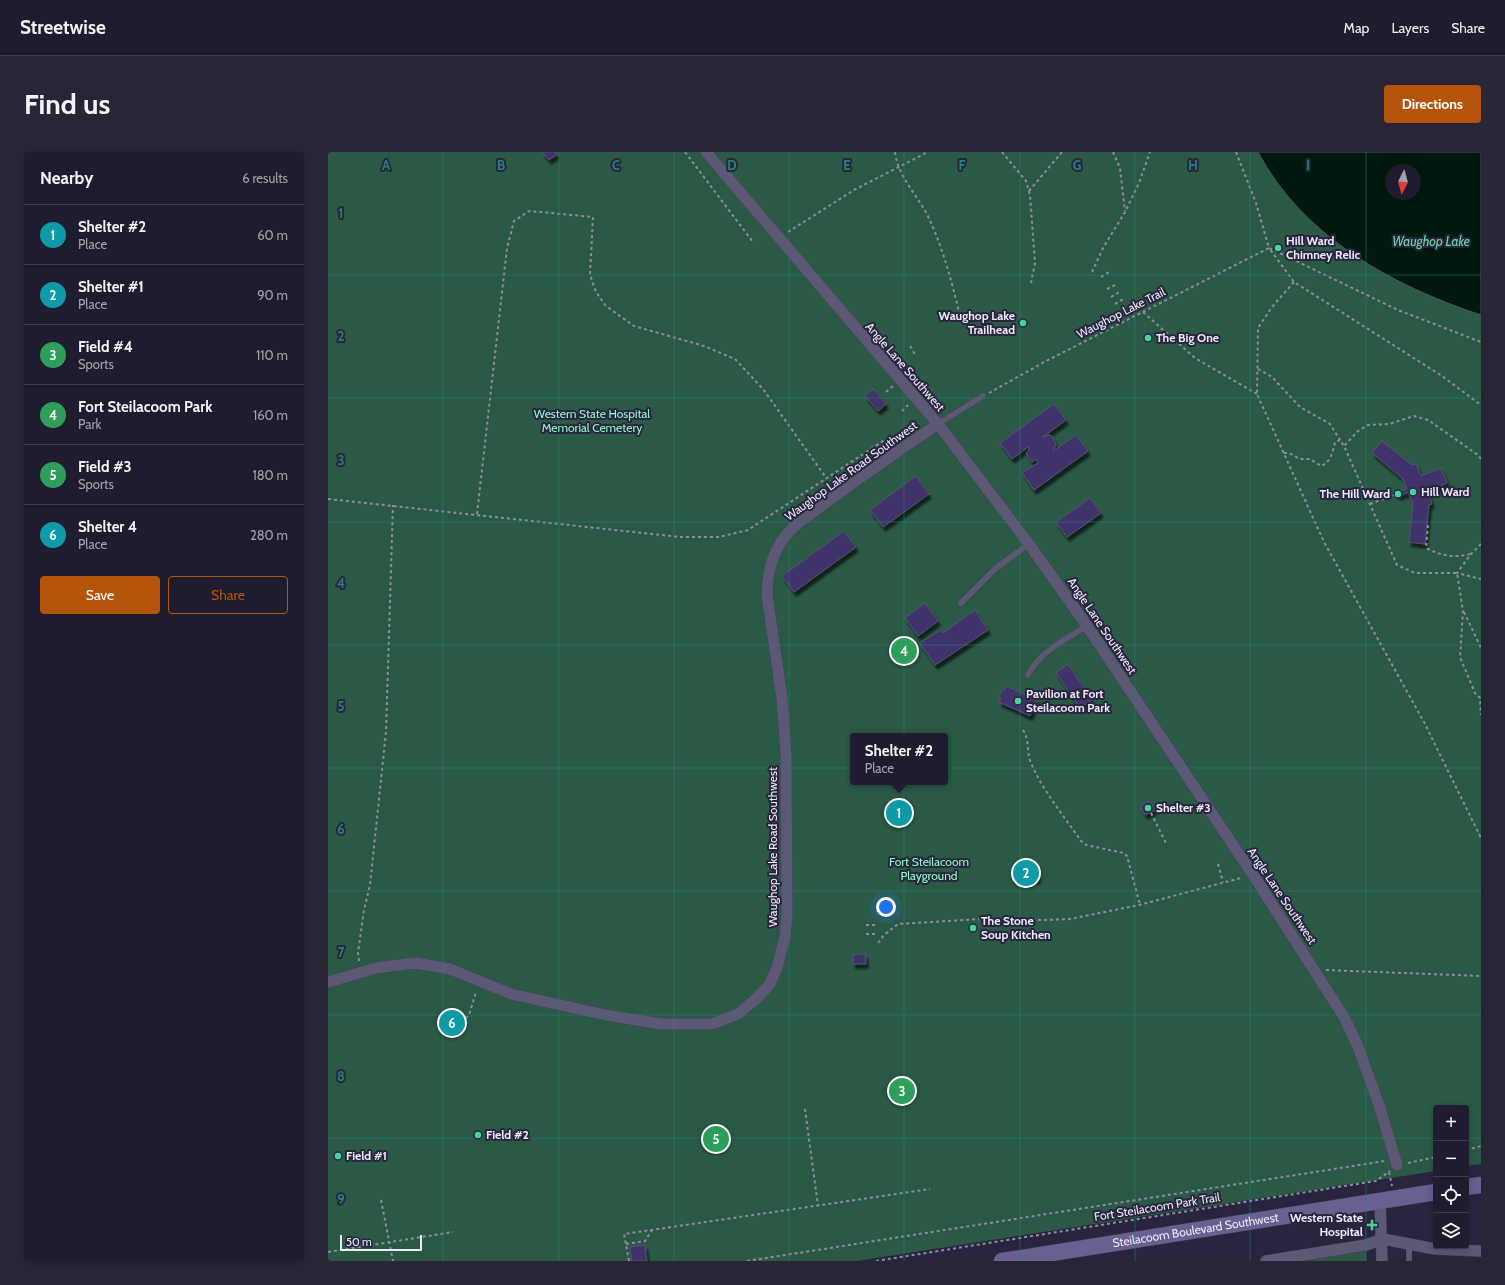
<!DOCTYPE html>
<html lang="en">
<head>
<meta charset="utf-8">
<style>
  body { margin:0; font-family:Cabin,sans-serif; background:#282537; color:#f1f3f6 }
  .controls { position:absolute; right:12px; bottom:12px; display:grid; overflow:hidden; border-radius:4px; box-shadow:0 2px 10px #0003 }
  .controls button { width:36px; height:36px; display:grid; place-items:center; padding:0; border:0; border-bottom:1px solid #3d3a4b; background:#201c2f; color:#f1f3f6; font:20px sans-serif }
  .compass { position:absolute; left:1057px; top:12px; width:36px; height:36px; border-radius:50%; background:#201c2f; box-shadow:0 2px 10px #0003; rotate:186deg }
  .scale { position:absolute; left:12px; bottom:10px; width:82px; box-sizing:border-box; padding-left:4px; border:2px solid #edeafc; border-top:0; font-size:11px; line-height:14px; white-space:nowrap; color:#edeafc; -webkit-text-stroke:3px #2a253f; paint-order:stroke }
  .you { position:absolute; left:558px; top:755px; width:14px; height:14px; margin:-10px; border:3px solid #fff; border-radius:50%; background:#1a73e8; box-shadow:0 0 0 6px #1a73e833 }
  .badge { display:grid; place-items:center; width:26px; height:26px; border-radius:50%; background:#b45309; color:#fff; font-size:13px; font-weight:700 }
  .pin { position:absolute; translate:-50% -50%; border:2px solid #fff; box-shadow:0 1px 4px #0006 }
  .popup { position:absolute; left:522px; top:581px; width:98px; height:52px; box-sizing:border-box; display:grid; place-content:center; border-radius:4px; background:#201c2f; filter:drop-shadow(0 1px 3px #0005); font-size:13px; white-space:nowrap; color:#a2a1aa }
  .popup b { font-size:15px; color:#f1f3f6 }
  .popup::after { content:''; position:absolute; left:50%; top:100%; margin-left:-8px; border:8px solid transparent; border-top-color:#201c2f }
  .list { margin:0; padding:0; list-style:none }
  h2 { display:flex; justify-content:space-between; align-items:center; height:52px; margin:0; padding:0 16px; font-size:17px }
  h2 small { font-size:13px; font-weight:400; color:#a2a1aa }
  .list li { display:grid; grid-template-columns:26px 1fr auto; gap:12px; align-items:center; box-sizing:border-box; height:60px; padding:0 16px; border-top:1px solid #3d3a4b }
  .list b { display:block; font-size:15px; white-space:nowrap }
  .list p { margin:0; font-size:13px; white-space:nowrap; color:#a2a1aa }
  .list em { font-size:13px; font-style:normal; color:#a2a1aa }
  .actions { display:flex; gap:8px; padding:12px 16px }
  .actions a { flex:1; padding:9px 0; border:1px solid #b45309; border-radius:4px; text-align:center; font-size:14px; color:#b45309 }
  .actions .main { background:#b45309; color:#fff }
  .icon { flex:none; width:22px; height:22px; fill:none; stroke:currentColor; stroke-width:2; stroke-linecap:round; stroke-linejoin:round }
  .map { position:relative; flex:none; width:1153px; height:1109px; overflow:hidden; border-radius:4px }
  header { display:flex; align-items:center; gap:24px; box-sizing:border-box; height:56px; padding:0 20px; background:#201c2f; border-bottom:1px solid #3d3a4b }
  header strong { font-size:19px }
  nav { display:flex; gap:22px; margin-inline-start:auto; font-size:14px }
  .intro { display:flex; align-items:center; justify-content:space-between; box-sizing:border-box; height:96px; padding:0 24px }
  h1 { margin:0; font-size:28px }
  .button { padding:10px 18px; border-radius:4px; background:#b45309; color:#fff; font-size:14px; font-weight:700 }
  main { display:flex; gap:24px; padding:0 24px }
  aside { flex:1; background:#201c2f; border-radius:4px; box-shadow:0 2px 10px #0003 }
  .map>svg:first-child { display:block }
  .green { fill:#2a5a46; fill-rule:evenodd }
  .water { fill:#02190f; stroke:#485856; fill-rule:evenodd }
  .building { fill:#40336a; stroke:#56516e; filter:url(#shadow) }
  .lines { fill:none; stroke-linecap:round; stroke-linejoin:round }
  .lane-casing { stroke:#474259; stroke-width:6 }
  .street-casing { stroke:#474259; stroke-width:12 }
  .secondary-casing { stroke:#474259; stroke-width:17 }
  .path { stroke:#8f8ba1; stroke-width:2; stroke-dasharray:3 3; stroke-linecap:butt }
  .lane { stroke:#5d5876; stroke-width:5.5 }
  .street { stroke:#5d5876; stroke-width:11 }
  .secondary { stroke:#695f90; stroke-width:16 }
  .grid { fill:none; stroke:#25827c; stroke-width:1; stroke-opacity:0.55 }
  .poi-dot { fill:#45d49f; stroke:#2a253f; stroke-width:1.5 }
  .labels { text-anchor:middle; stroke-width:4; stroke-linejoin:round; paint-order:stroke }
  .poi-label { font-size:12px; font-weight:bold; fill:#edeafc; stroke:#2a253f; text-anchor:start }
  .street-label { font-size:12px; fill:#edeafc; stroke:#2a253f }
  .park-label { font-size:12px; fill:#8dfbcb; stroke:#2a253f }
  .water-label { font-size:13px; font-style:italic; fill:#69d7a9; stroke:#2a253f }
  .grid-label { font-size:13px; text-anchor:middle; font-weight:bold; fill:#25827c; stroke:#2a253f; stroke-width:4; stroke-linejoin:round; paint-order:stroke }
</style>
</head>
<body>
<header>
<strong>Streetwise</strong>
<nav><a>Map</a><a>Layers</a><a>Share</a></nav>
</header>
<div class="intro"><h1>Find us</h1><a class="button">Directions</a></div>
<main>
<aside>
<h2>Nearby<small>6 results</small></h2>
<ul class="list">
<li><span class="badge" style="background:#0f9aa8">1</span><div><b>Shelter #2</b><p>Place</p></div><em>60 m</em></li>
<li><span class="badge" style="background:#0f9aa8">2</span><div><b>Shelter #1</b><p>Place</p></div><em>90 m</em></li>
<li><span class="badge" style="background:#2e9e5b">3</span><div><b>Field #4</b><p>Sports</p></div><em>110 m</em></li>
<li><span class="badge" style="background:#2e9e5b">4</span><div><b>Fort Steilacoom Park</b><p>Park</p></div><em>160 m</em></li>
<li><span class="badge" style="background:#2e9e5b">5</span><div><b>Field #3</b><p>Sports</p></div><em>180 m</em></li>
<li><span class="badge" style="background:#0f9aa8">6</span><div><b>Shelter 4</b><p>Place</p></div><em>280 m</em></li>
</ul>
<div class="actions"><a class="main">Save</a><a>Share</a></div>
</aside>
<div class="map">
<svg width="1153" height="1109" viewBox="0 0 1153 1109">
  <defs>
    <filter id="shadow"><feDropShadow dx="2.5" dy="4.5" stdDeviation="1" flood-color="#0009"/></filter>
  </defs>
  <rect width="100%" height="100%" fill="#2a253f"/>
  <g class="green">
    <path d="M0,0H1153V1012L1138,1014V956H1108V1019L529,1109H0ZM1063,18H1087V42H1063ZM525,584H617V630H525Z"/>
    <polygon points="1038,1099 1038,1109 974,1109"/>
  </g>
  <path class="water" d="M930,0H1153V163C1065,134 975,85 930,0ZM1063,18H1087V42H1063Z"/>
  <g class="building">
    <polygon points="214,0 227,0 229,2 221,8"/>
    <polygon points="545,237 558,252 550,259 537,244"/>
    <polygon points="726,252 738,268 715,285 721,283 724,284 728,293 725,299 748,283 760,299 706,338 694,321 710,311 708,307 704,310 698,301 701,298 700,295 684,307 672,291"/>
    <polygon points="1054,289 1084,313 1088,312 1093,324 1113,316 1119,331 1100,340 1104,352 1101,353 1097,392 1081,390 1085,351 1080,340 1070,344 1068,340 1079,337 1074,326 1044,301"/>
    <polygon points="588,324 601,342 555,375 542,358"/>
    <polygon points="762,346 773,361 739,385 728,370"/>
    <polygon points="516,379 528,395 466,440 454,424"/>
    <polygon points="597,451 610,469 590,484 577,466"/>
    <polygon points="647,458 660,478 607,513 592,491 613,478 615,481"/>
    <polygon points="740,512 764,548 752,556 728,521"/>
    <polygon points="678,534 709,548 702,564 671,550 673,546 671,545 674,538 676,539"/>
    <polygon points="822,649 827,658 817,663 812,654"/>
    <polygon points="573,652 580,660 568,669 562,661"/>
    <polygon points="708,712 710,727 688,729 687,714"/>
    <polygon points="537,802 538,812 525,812 525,803"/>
    <polygon points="120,865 131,867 129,877 118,874"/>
    <polygon points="317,1093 319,1109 304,1109 302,1095"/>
  </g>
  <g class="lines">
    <g class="lane-casing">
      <g id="lane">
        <polyline points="610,272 655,244"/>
        <polyline points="633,451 668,416 701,392"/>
        <path d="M700,523C712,499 737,488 759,474"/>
        <polyline points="1081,1109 1081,1092"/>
      </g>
    </g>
    <g class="street-casing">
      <g id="street">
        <polyline points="378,0 610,272 701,392 759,474 929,729 1016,865 1029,892 1052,956 1069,1013"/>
        <path d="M0,830L48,816L87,811L122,817L183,842L278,863L333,872H384L410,862L428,847L442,832L450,813L457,784L459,764L458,602L454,546L439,443C439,424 443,406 453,390C464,373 483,362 499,350C535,323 572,298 610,272"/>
        <polyline points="1052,1049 1054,1109"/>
        <polyline points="938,1109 1038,1093 1055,1087 1107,1097 1153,1099"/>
      </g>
    </g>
    <g class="secondary-casing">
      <g id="secondary">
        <polyline points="1138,1035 1153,1033"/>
        <path id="s1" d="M674,1109L1108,1040"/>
      </g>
    </g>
    <g class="path">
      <polyline points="357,0 425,90"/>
      <path d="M567,0C570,27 593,46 603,71C617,102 625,135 633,168"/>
      <polyline points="674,0 698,29 702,43 707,111 703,131"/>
      <polyline points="785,0 792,16 797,59"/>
      <polyline points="908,0 928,51 941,96 1070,158 1153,190"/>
      <polyline points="701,39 734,0"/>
      <polyline points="460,80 526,38 600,0"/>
      <polyline points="764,120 775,96 797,60 811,31 822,0"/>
      <polyline points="773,125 783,119"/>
      <polyline points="966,130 944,155 930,176 929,242 996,390 1097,572 1153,686"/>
      <polyline points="779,137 789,132"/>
      <polyline points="783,145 793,139"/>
      <polyline points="787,152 797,146"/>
      <polyline points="815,160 867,206 929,242"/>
      <polyline points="582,194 588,204"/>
      <polyline points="930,217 944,225 972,255 1002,272 1012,288"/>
      <polyline points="558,240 565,234"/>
      <polyline points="661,241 720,208 941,96 966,130 1114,224 1153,253"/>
      <polyline points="574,259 580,253"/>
      <path d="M956,301H961L972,307H982L993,314C1003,310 1005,299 1007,290L1012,288L1016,294"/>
      <polyline points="1153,307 1150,303 1100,268 1086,264 1061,272 1040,273 1030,279 1016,294 1069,413 1087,421 1129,421 1135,459 1132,505 1147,541 1152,546 1153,563"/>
      <polyline points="0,347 352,385 391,385 420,378 555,289 576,281"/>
      <polyline points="1042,352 1069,342"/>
      <polyline points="149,362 179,96 186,69 201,59 265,65 262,123 268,140 278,154 306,174 376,194 407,207 435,237 499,327"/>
      <path d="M1099,374H1100L1098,396C1114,404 1125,406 1143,402"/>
      <polyline points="1153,392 1143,402 1129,421 1153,427"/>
      <polyline points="1136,460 1153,496"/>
      <path d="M695,578C702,588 698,600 703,611C715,639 736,664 753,689L758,693L796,701L799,704L812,753"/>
      <polyline points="823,661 839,693"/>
      <polyline points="890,712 895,730"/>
      <polyline points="538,773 548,773"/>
      <polyline points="538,782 548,782"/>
      <polyline points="550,791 556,783 570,772 669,766 715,768 742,767 811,753 913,726"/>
      <polyline points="31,809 30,801 36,758 42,733 58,580 65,353"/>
      <polyline points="998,818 1153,824"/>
      <polyline points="133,870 141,863 148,840"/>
      <polyline points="477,957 490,1054"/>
      <polyline points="1138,998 1153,994"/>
      <polyline points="1080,1011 1108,1005"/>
      <polyline points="1061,1020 1064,1034"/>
      <polyline points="53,1048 65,1109"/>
      <polyline points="298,1092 317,1089 324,1078"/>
      <polyline points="0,1100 125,1080"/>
      <polyline points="301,1109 296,1082 602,1037"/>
      <polyline points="419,1109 1057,1009"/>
      <polyline points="548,1109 1048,1029 1062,1019"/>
    </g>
    <use href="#lane" class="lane"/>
    <use href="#street" class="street"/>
    <use href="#secondary" class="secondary"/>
  </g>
  <path class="grid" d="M115,0V1109M231,0V1109M346,0V1109M461,0V1109M576,0V1109M692,0V1109M807,0V1109M922,0V1109M1038,0V1109M0,123H1153M0,246H1153M0,370H1153M0,493H1153M0,616H1153M0,739H1153M0,863H1153M0,986H1108M1138,986H1153"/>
  <g class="poi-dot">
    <circle cx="950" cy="96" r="4"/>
    <circle cx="695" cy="171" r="4"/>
    <circle cx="820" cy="186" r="4"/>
    <circle cx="1085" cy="340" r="4"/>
    <circle cx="1070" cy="342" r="4"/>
    <circle cx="690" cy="549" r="4"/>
    <circle cx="820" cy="656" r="4"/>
    <circle cx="645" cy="776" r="4"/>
    <circle cx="150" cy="983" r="4"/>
    <circle cx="10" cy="1004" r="4"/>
    <path d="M1042 1067h4v4h4v4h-4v4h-4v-4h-4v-4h4z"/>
  </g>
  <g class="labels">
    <g class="poi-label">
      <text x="958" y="93">Hill Ward<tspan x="958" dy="14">Chimney Relic</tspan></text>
      <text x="687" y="168" text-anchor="end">Waughop Lake<tspan x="687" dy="14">Trailhead</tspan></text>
      <text x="828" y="190">The Big One</text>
      <text x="1093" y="344">Hill Ward</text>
      <text x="1062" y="346" text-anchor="end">The Hill Ward</text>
      <text x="698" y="546">Pavilion at Fort<tspan x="698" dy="14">Steilacoom Park</tspan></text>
      <text x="828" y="660">Shelter #3</text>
      <text x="653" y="773">The Stone<tspan x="653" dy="14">Soup Kitchen</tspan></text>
      <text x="158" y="987">Field #2</text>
      <text x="18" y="1008">Field #1</text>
      <text x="1035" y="1070" text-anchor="end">Western State<tspan x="1035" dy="14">Hospital</tspan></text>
    </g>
    <g class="street-label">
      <text transform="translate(793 161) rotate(-27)" y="4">Waughop Lake Trail</text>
      <text transform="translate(577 215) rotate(49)" y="4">Angle Lane Southwest</text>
      <text transform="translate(523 319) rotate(-36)" y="4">Waughop Lake Road Southwest</text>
      <text transform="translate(774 474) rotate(56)" y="4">Angle Lane Southwest</text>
      <text transform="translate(445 695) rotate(-90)" y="4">Waughop Lake Road Southwest</text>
      <text transform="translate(954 744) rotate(56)" y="4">Angle Lane Southwest</text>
      <text transform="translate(829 1055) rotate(-9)" y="4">Fort Steilacoom Park Trail</text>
      <text dy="4" stroke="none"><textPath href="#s1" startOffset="196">Steilacoom Boulevard Southwest</textPath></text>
    </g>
    <g class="park-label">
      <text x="264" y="266">Western State Hospital<tspan x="264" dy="14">Memorial Cemetery</tspan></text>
      <text x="601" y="714">Fort Steilacoom<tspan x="601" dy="14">Playground</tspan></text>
    </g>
    <g class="water-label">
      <text x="1103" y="94">Waughop Lake</text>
    </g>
  </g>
  <g class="grid-label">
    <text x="58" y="18">A</text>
    <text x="173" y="18">B</text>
    <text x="288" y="18">C</text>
    <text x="404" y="18">D</text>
    <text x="519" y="18">E</text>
    <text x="634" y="18">F</text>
    <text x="749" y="18">G</text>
    <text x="865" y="18">H</text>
    <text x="980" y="18">I</text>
    <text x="13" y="66">1</text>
    <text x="13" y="189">2</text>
    <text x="13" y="313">3</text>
    <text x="13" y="436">4</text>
    <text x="13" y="559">5</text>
    <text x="13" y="682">6</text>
    <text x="13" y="805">7</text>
    <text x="13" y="929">8</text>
    <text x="13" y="1052">9</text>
  </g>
</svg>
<div class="controls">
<button>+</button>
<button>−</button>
<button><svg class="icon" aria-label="locate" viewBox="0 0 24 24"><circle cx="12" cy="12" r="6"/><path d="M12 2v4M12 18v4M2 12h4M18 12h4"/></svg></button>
<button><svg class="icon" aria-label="layers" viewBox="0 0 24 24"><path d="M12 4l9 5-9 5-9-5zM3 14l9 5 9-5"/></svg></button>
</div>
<svg class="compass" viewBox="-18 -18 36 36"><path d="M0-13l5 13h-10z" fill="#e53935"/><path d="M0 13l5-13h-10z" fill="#a2a1aa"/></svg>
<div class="scale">50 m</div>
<div class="you"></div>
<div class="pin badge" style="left:571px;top:661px;background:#0f9aa8">1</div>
<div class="popup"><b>Shelter #2</b>Place</div>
<div class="pin badge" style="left:698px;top:721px;background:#0f9aa8">2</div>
<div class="pin badge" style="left:574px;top:939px;background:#2e9e5b">3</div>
<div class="pin badge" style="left:576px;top:499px;background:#2e9e5b">4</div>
<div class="pin badge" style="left:388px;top:987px;background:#2e9e5b">5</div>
<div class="pin badge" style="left:124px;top:871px;background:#0f9aa8">6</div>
</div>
</main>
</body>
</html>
